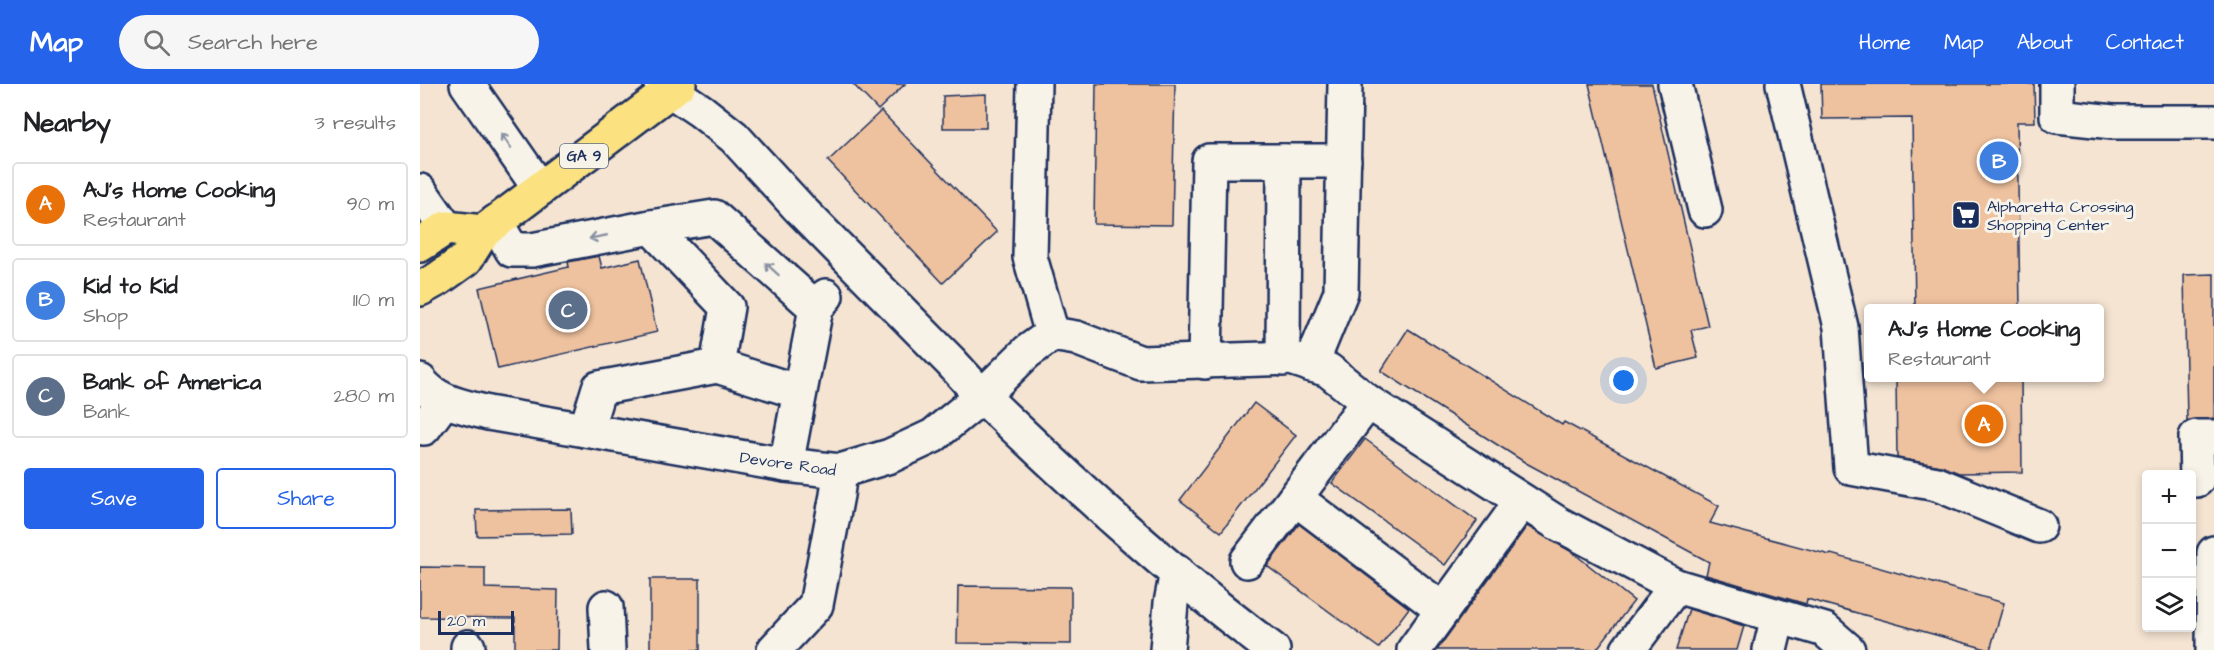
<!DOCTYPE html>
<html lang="en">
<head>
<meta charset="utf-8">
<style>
  body { margin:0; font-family:"Architects Daughter",sans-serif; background:#f6f6f6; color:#202124 }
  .controls { position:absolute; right:18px; bottom:18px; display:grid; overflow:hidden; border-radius:6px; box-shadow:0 3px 9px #0003 }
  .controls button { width:54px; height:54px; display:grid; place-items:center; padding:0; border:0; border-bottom:2px solid #e0e0e0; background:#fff; color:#202124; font:30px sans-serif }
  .scale { position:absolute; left:18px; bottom:15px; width:76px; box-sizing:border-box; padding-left:6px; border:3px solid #1b2f5e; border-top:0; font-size:16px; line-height:21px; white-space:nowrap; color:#1b2f5e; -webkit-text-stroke:4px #f7f3e8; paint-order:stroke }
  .you { position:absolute; left:1204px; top:297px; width:21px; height:21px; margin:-15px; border:4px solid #fff; border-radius:50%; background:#1a73e8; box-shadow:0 0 0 9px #1a73e833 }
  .badge { display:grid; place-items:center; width:39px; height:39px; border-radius:50%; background:#2563eb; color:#fff; font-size:20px; font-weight:700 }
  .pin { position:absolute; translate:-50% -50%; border:3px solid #fff; box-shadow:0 2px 6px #0006 }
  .popup { position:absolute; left:1444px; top:220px; width:240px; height:78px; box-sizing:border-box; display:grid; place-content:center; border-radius:6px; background:#fff; filter:drop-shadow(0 2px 4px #0005); font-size:20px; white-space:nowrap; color:#757577 }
  .popup b { font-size:22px; color:#202124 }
  .popup::after { content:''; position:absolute; left:50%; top:100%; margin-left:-12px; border:12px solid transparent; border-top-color:#fff }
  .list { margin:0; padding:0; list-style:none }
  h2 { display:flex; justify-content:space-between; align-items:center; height:78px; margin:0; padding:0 24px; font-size:26px }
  h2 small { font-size:20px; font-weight:400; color:#757577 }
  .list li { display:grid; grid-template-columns:39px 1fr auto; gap:18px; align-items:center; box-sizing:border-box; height:84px; margin:0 12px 12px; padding:0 12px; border:2px solid #e0e0e0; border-radius:6px }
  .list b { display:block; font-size:22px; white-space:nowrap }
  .list p { margin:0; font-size:20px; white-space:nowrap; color:#757577 }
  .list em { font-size:20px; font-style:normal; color:#757577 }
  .actions { display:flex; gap:12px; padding:18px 24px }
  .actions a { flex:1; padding:14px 0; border:2px solid #2563eb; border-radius:6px; text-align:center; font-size:21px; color:#2563eb }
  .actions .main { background:#2563eb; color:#fff }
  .icon { flex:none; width:33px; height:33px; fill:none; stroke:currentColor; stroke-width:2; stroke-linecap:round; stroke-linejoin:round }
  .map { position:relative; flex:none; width:1794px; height:566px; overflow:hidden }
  header { display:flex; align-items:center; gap:36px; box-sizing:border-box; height:84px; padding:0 30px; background:#2563eb; color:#fff }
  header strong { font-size:28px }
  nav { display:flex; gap:33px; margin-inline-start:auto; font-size:21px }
  .search { width:420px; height:54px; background:#f6f6f6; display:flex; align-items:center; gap:15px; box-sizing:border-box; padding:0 21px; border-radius:33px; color:#757577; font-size:22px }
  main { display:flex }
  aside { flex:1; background:#fff }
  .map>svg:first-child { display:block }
  .building { fill:#efc29f; stroke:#1b2f5e; stroke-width:1.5 }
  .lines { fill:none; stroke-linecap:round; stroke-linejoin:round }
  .minor-casing { stroke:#1b2f5e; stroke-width:38 }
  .highway-casing { stroke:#1b2f5e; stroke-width:38 }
  .minor { stroke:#f7f3e8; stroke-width:33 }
  .highway { stroke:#fbe180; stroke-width:33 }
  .oneway { stroke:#8991a3 }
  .labels { text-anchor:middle; stroke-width:6; stroke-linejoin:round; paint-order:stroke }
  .shield { fill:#f7f3e8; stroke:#5d6a87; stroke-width:1.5 }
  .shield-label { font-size:15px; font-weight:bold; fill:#1b2f5e }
  .poi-label { font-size:16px; fill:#1b2f5e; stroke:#f7f3e8; text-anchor:start }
  .street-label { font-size:16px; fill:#1b2f5e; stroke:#f7f3e8 }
</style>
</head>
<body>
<header>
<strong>Map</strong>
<div class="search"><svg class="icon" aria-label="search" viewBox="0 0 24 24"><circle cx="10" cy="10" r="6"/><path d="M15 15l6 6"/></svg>Search here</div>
<nav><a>Home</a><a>Map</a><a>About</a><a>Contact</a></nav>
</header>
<main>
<aside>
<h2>Nearby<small>3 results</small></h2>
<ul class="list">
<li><span class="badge" style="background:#e8710a">A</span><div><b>AJ's Home Cooking</b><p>Restaurant</p></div><em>90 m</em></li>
<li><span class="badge" style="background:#3f7fe0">B</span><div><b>Kid to Kid</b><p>Shop</p></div><em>110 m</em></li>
<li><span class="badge" style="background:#5c6f8a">C</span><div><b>Bank of America</b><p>Bank</p></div><em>280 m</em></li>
</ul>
<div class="actions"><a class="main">Save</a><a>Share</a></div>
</aside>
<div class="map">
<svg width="1794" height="566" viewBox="0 0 1794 566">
  <rect width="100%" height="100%" fill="#f5e4d2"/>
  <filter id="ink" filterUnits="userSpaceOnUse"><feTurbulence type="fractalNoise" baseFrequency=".0167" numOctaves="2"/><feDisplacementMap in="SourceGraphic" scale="12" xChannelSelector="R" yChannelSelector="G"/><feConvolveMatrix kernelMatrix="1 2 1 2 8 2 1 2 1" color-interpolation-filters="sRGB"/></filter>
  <g filter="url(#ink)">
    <g class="building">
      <polygon points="433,0 485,0 458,26"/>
      <polygon points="676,0 755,0 752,141 674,140"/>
      <polygon points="1169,0 1232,0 1288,242 1271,246 1278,274 1236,284"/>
      <polygon points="1401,0 1614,0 1615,38 1597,38 1600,225 1495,225 1492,34 1402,35"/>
      <polygon points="566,10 566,44 523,44 523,12"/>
      <polygon points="461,27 577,148 523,199 408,77"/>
      <polygon points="179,172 182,184 220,175 237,248 78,285 59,204 149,183 148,178"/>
      <polygon points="1794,190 1794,334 1767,337 1764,191"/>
      <polygon points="988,245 1142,341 1144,338 1299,422 1290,439 1410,471 1411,470 1584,519 1570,566 1387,515 1386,520 1286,491 1289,478 1106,379 961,287"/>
      <polygon points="1476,294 1601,294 1602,388 1539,389 1521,382 1477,374"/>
      <polygon points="834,319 876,351 801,448 760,416"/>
      <polygon points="945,355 1057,437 1025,481 912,399"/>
      <polygon points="151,425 152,450 57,452 56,426"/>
      <polygon points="879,440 989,524 959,564 847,482"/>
      <polygon points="1107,442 1152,468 1214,517 1176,566 1017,566"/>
      <polygon points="0,483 65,484 65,504 138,506 137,566 95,566 95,534 0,533"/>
      <rect x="230" y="495" width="50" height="71"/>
      <polygon points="538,502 651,503 651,560 537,559"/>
      <polygon points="1269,525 1324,542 1317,566 1256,566"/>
    </g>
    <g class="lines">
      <g class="minor-casing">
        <g id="minor">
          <polyline points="47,0 120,105"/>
          <polyline points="241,0 281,27 314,53 380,125 531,278 562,312 607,268 632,250 656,254 721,279 871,274 908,286 948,318 1137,439 1256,502 1405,546 1428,566"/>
          <polyline points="614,0 610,173 632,250"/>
          <polyline points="1255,0 1285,126"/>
          <polyline points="1363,0 1421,243 1431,384 1517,400 1619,442"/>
          <polyline points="1637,0 1637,32 1693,38 1794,38"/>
          <polyline points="0,107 26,144"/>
          <polyline points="76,138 92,166 112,166 231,143 294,133 396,224"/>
          <polyline points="863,275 864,77"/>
          <polyline points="785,278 789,77 924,77"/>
          <polyline points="891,281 921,208 925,0"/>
          <polyline points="297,282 379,308"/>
          <path d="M0,297C17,319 43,322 68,329L366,381L420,387L470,372L513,352L562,312C655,401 750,489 853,566"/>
          <polyline points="0,343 4,344 24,317"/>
          <polyline points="166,346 179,304 297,282 307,223 231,143"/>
          <polyline points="366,381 396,224 406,212"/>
          <polyline points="1777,396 1776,353 1794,353"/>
          <polyline points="875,414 1023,526"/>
          <polyline points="827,477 948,318"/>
          <polyline points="186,523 188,566"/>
          <polyline points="48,563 48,566"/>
          <polyline points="354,566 396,521 417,411 420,387"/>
          <polyline points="747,566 751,519 757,488"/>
          <polyline points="994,566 1102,417"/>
          <polyline points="1208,566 1256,502"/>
          <polyline points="1350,566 1358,533"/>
          <polyline points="1793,566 1794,469"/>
        </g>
      </g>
      <g class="highway-casing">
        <g id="highway">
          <polyline points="0,161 26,144 63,148"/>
          <polyline points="0,205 18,195 46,175 63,148 259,0"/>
        </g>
      </g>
      <use href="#minor" class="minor"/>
      <use href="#highway" class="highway"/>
    </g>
    <defs><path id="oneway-shaft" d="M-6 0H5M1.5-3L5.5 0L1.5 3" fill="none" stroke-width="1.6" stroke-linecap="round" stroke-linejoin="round" transform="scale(1.5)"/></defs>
    <g class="oneway">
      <use href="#oneway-shaft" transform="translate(86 57) rotate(-124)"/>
      <use href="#oneway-shaft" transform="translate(178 153) rotate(169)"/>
      <use href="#oneway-shaft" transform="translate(352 185) rotate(-138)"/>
    </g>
  </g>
  <defs>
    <g id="supermarket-square" transform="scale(1.5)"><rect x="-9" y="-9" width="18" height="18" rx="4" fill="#1b2f5e" stroke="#f7f3e8"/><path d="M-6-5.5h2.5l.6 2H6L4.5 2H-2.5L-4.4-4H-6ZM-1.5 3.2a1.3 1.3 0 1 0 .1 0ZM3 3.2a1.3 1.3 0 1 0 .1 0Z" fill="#fff"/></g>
  </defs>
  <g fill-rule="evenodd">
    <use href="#supermarket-square" x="1546" y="131"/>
  </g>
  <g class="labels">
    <rect class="shield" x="140" y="60" width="48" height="24" rx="4.5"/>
    <g class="shield-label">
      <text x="164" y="77">GA 9</text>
    </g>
    <g class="poi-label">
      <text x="1567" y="128">Alpharetta Crossing<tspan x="1567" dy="18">Shopping Center</tspan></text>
    </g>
    <g class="street-label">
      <text transform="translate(368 379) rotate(8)" y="6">Devore Road</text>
    </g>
  </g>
</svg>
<div class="controls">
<button>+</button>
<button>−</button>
<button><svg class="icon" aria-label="layers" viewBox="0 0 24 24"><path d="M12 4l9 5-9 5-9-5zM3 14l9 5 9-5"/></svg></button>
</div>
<div class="scale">20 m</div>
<div class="you"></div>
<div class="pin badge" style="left:1564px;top:340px;background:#e8710a">A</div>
<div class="popup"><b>AJ's Home Cooking</b>Restaurant</div>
<div class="pin badge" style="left:1579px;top:77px;background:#3f7fe0">B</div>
<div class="pin badge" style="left:148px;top:226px;background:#5c6f8a">C</div>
</div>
</main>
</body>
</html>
